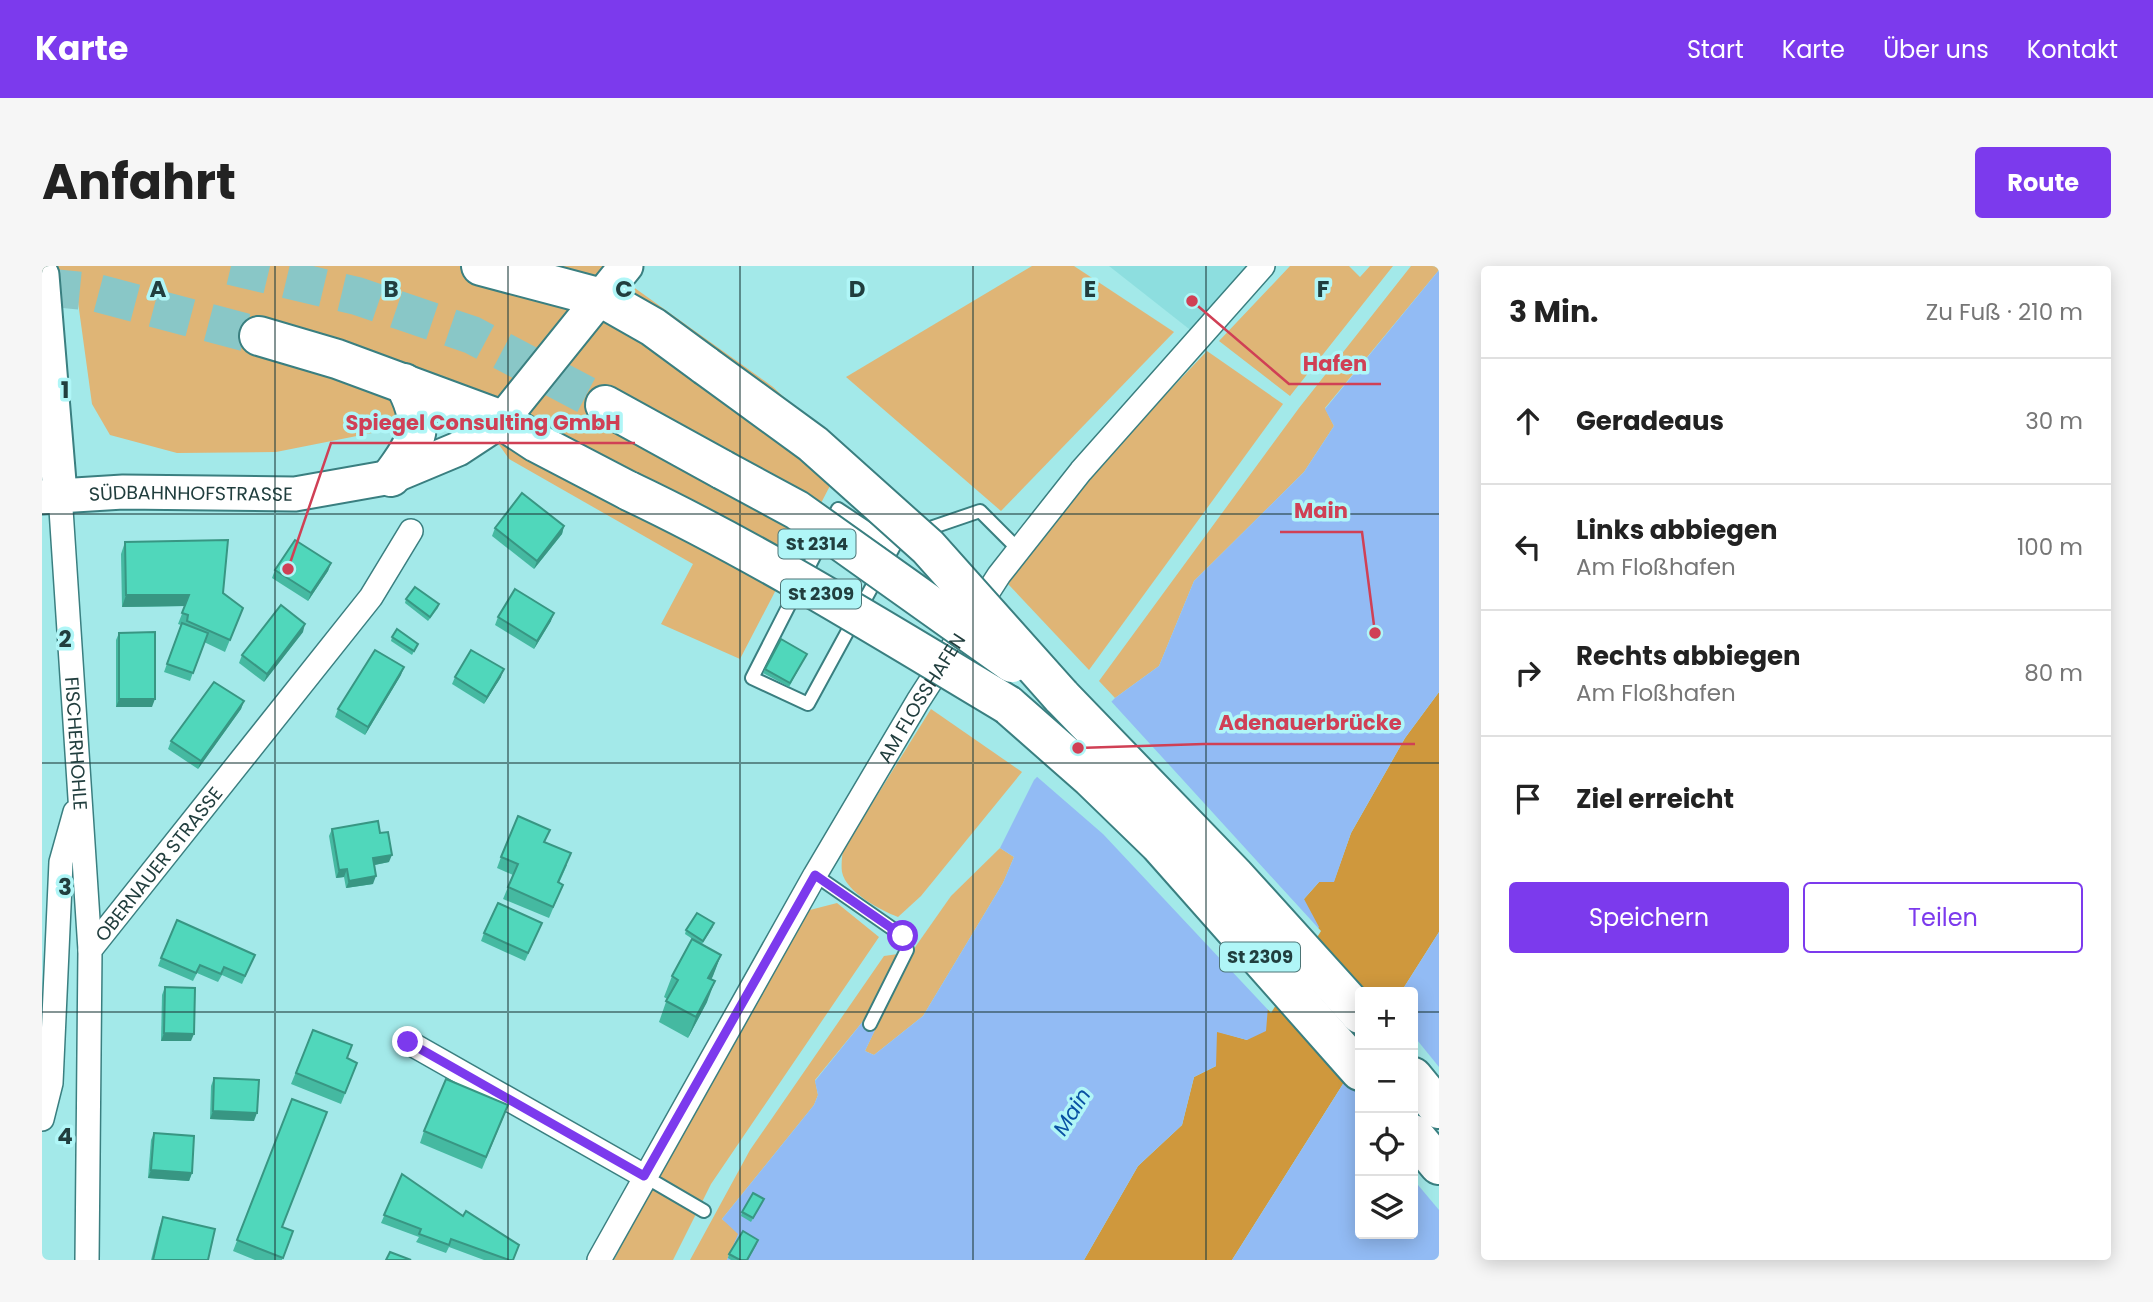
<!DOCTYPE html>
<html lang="de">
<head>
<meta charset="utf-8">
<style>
  body { margin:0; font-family:Poppins,sans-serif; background:#f6f6f6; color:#222 }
  .controls { position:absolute; right:21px; bottom:21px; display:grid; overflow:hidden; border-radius:7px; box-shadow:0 4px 18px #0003 }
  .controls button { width:63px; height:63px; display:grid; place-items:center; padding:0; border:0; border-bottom:2px solid #e0e0e0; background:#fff; color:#222; font:35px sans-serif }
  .stop { position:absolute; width:21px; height:21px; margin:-16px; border:5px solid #7c3aed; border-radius:50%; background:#fff }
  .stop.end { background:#7c3aed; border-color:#fff; box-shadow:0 2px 7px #0008 }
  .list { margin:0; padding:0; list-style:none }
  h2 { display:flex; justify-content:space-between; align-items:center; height:91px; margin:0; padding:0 28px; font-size:30px }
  h2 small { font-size:23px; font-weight:400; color:#767676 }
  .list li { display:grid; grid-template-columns:46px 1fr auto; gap:21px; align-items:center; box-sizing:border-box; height:126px; padding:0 28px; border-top:2px solid #e0e0e0 }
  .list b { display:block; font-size:26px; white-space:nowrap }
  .list p { margin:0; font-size:23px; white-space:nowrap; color:#767676 }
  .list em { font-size:23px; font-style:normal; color:#767676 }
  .actions { display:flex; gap:14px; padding:21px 28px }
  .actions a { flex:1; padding:16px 0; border:2px solid #7c3aed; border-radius:7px; text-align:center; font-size:24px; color:#7c3aed }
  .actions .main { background:#7c3aed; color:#fff }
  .icon { flex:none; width:38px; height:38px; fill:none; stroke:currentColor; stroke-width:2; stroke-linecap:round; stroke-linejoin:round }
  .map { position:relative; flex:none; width:1397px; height:994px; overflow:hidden; border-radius:7px }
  header { display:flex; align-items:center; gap:42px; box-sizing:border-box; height:98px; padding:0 35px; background:#7c3aed; color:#fff }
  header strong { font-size:33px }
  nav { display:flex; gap:38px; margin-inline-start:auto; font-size:24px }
  .intro { display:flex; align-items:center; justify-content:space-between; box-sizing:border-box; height:168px; padding:0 42px }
  h1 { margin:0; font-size:49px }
  .button { padding:18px 32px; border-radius:7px; background:#7c3aed; color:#fff; font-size:24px; font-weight:700 }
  main { display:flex; gap:42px; padding:0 42px }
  aside { flex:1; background:#fff; border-radius:7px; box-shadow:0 4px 18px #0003 }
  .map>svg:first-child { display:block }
  .built { fill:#8ddedf }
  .green { fill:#dfb576 }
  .forest { fill:#cf983d }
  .water { fill:#92bbf4 }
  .pier { fill:#a3e9e9 }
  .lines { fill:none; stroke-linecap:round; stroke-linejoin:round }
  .highway-tunnel { stroke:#89c7c7; stroke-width:38; stroke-dasharray:38 19; stroke-linecap:butt }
  .lane-casing { stroke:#3a7f80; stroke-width:16 }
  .street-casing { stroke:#3a7f80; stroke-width:26 }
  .secondary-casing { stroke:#3a7f80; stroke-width:37 }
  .highway-casing { stroke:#3a7f80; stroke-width:42 }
  .lane { stroke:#fff; stroke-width:12 }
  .street { stroke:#fff; stroke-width:23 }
  .secondary { stroke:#fff; stroke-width:33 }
  .highway { stroke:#fff; stroke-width:38 }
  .highway-bridge-casing { stroke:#3a7f80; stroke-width:42; stroke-linecap:butt }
  .highway-bridge { stroke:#fff; stroke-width:38 }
  .wall { fill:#45b9a1 }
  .shaded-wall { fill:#389683 }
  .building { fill:#50d7bb; stroke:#389683; stroke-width:2 }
  .route { stroke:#7c3aed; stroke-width:9 }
  .grid { fill:none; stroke:#213e3e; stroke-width:2; stroke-opacity:0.55 }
  .labels { text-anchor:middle; stroke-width:7; stroke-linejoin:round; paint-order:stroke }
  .shield { fill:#b0f6f7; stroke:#4c7576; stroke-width:2 }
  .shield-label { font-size:18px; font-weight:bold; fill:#213e3e }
  .street-label { font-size:19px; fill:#213e3e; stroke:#b0f6f7 }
  .water-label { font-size:21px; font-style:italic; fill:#0851a3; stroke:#b0f6f7 }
  .grid-label { font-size:23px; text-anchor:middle; font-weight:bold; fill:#213e3e; stroke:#b0f6f7; stroke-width:7; stroke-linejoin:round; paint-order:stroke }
  .leader { fill:none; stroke:#d04055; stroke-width:2.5 }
  .callout-dot { fill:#d04055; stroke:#b0f6f7; stroke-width:2.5 }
  .callout-label { font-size:21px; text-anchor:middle; font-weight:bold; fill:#d04055; stroke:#b0f6f7; stroke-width:7; stroke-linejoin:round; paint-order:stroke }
</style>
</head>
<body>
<header>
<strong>Karte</strong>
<nav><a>Start</a><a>Karte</a><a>Über uns</a><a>Kontakt</a></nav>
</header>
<div class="intro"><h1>Anfahrt</h1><a class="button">Route</a></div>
<main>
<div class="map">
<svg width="1397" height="994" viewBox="0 0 1397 994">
  <rect width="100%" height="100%" fill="#a3e9e9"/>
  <polygon class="built" points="1067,0 1221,0 1156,70"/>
  <g class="green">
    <polygon points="0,0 562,0 731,121 804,189 698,393 619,358 651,298 467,193 421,127 330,167 234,186 135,187 68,169 50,138 36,36 0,33"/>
    <polygon points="990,0 1032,0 1132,66 959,245 804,111"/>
    <polygon points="1248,0 1307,0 1318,11 1328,0 1351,0 1248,130 1177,75"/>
    <polygon points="1369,0 1397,0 1397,4 1283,142 1292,160 1262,206 1152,315 1117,400 1073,432 1057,415 1257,142"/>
    <polygon points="1165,85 1241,138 1047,404 966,318 1059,197"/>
    <path d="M889,443L980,506L879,630L856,651C838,644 804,626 800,606C799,599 800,591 801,584Z"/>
    <polygon points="958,582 972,591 961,617 881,750 832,789 823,785 869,687 909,630"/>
    <polygon points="795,637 837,671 669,918 631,994 572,994 634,873 764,645"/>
    <polygon points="856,688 822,754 773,814 776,829 772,839 680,953 697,967 685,994 648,994 708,884 842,690"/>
  </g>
  <polygon class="forest" points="1397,426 1397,666 1359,726 1318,726 1318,791 1190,994 1042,994 1096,900 1140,859 1152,811 1174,800 1174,765 1205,774 1226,741 1262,633 1277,616 1292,615 1309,567 1363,472"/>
  <g class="water">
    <polygon points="1397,4 1397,426 1363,472 1309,567 1292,616 1277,616 1262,633 1277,661 1226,741 1224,765 1205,774 1175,766 1174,800 1152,811 1140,859 1096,900 1042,994 685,994 696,968 680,953 772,839 776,829 773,815 822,754 833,764 823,785 832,789 881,750 961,617 972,591 958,582 992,514 1073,432 1117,400 1152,315 1262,206 1292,160 1283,143"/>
    <polygon points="1397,666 1397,994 1190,994 1318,791 1318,968 1371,968 1371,726 1359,726"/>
  </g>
  <g class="pier">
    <polygon points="1067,433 1279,665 1229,747 1061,568 993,509"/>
    <polygon points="1371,769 1397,801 1397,944 1371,913"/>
  </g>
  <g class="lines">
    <g class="highway-tunnel">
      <polyline points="189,0 315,30 430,69 563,139"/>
      <polyline points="0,21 51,26 217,70"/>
    </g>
    <g class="lane-casing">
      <g id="lane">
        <polyline points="852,280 796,243 710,412 766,438 856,273 938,245 976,283"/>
        <polyline points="773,609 861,670 865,684 828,758"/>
        <polyline points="602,910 662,945"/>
      </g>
    </g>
    <g class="street-casing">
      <g id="street">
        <path id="s1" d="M18,228L48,684"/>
        <polyline points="366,776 602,910"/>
        <polyline points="0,853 9,817 19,596 33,546"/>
        <path id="s2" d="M45,994L48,684L329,331L369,265"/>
        <path id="s3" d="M557,994L773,609L876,435L957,309L1039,205L1221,0"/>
      </g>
    </g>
    <g class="secondary-casing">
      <g id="secondary">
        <polyline points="0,9 18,228"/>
        <path id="s4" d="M0,231L81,226L253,228L349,211L416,183L460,154L584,0"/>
      </g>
    </g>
    <g class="highway-casing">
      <g id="highway">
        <polyline points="439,0 560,32 611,61 664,100"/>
        <polyline points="217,70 295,93 460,154 495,177 587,225"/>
        <polyline points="563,139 681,204"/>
        <path d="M349,211C376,175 385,159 362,117"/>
        <polyline points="1019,430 1193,610 1318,748"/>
        <polyline points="966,439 1049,512 1117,578 1318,805"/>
        <polyline points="1371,811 1397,843"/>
        <polyline points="1371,868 1397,899"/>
      </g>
    </g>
    <use href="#lane" class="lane"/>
    <use href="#street" class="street"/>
    <use href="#secondary" class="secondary"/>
    <use href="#highway" class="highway"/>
    <g class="highway-bridge-casing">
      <g id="highway-bridge">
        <polyline points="664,100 771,178 886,281 1019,430"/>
        <polyline points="681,204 755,244 970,397"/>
        <path d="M587,225C718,287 842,365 966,439"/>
      </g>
    </g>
    <use href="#highway-bridge" class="highway-bridge"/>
  </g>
  <g class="wall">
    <polygon points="522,260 520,268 492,303 450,270 453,262"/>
    <polygon points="83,276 181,327 201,342 183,386 162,376 148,415 122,406 139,359 136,358 143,340 80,341 79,288"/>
    <polygon points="289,297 286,305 266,335 230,312 233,304"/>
    <polygon points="364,333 397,338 396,342 386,355 363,337"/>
    <polygon points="456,351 509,355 492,383 453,359"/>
    <polygon points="261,366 222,416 197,397 200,389"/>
    <polygon points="77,367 110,441 74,441 74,374"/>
    <polygon points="350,371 376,378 370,389 349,375"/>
    <polygon points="765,388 747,421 721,407 723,403"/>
    <polygon points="359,409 323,469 293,451 296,443"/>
    <polygon points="413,411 459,411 442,438 410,418"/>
    <polygon points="202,435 199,443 156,503 126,483 129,475"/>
    <polygon points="290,563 338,567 347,596 332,599 331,618 304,622 302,611 294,612 287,570"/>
    <polygon points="503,576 525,599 517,617 521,619 507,652 461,633 471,609 455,602 459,591"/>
    <polygon points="671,661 660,678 679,689 669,714 665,736 646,772 617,756 625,733 622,731 630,710 652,674 643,668 644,664"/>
    <polygon points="497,664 483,695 439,675 442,667"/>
    <polygon points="213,689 200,718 180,709 176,716 155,707 151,715 116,700 119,692"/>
    <polygon points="123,721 149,775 119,775 120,729"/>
    <polygon points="271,764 305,793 315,797 299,838 249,818"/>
    <polygon points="172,812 212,855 168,853 169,820"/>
    <polygon points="250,833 240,961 251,965 240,994 213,994 191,985"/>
    <polygon points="462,850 440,903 378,877 382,865"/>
    <polygon points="112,867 150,907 147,915 106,912 109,874"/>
    <polygon points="360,908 471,994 442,994 407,981 404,987 374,976 377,971 339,957"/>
    <polygon points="720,937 709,956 699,950 700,946"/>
    <polygon points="121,951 166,994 109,994 117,962"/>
    <polygon points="715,978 706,994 689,994 686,992 687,988"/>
  </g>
  <g class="shaded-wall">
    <polygon points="522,260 520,268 492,303 495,295"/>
    <polygon points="289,297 286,305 266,335 269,327"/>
    <polygon points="84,329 147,329 143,340 80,341"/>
    <polygon points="512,347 509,355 492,383 495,375"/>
    <polygon points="263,358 261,366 222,416 225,408"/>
    <polygon points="362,401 359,409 323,469 326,461"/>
    <polygon points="462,403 459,411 442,438 445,431"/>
    <polygon points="77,433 113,433 110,441 74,441"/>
    <polygon points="202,435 199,443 156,503 159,495"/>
    <polygon points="350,589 347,596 328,600 331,592"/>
    <polygon points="305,603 302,611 294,612 297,604"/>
    <polygon points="334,610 331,618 304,622 307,615"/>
    <polygon points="679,689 671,710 659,733 666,712"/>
    <polygon points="673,715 665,736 646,772 654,751"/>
    <polygon points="122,767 152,768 149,775 119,775"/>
    <polygon points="171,845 215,847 212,855 168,853"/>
    <polygon points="109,904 150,907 147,915 106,912"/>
  </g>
  <g class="building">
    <polygon points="480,227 522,260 495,295 453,262"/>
    <polygon points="186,274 181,327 201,342 188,374 145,355 146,349 140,347 147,329 84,329 83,276"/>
    <polygon points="253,274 289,297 269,327 233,304"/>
    <polygon points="373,321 397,338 388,351 364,333"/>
    <polygon points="473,323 512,347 495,375 456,351"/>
    <polygon points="239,339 263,358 225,408 200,389"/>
    <polygon points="140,357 166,367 151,407 125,398"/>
    <polygon points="355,363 376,378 372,385 350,371"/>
    <polygon points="113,366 113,433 77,433 77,367"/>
    <polygon points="739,373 765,388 748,417 723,403"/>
    <polygon points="333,384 362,401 326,461 296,443"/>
    <polygon points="429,384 462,403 445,431 413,411"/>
    <polygon points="172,416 202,435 159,495 129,475"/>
    <polygon points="476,550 508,564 502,576 529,587 516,616 521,619 511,641 466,621 476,598 459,591"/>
    <polygon points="336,555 338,567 346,566 350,589 331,592 334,610 307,615 305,603 297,604 290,563"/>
    <polygon points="456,637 500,657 486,687 442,667"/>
    <polygon points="655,647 672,657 661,675 644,664"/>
    <polygon points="135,654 213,689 203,710 182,701 179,708 158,699 154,707 119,692"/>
    <polygon points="650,673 679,689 666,712 673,715 654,751 624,735 636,714 630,710"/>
    <polygon points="123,721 153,722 152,768 122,767"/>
    <polygon points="271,764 310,779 305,792 315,797 303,827 254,807"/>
    <polygon points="172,812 217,814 215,847 171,845"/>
    <polygon points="404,813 466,839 444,891 382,865"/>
    <polygon points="250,833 285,846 240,961 251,965 241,992 195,974"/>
    <polygon points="112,867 152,870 150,907 109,904"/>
    <polygon points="360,908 421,950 424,945 477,979 471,994 467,994 409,973 407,979 377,968 379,963 342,949"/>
    <polygon points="711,927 722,933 711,952 700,946"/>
    <polygon points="121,951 173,963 166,994 111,994"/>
    <polygon points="701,965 716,974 705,994 698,994 687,988"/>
    <polygon points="348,986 369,994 344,994"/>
  </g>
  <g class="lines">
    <polyline class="route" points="366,776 602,910 773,609 861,670"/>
  </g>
  <path class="grid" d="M233,0V994M466,0V994M698,0V994M931,0V994M1164,0V994M0,248H1397M0,497H1397M0,746H1318M1371,746H1397"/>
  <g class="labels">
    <g class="shield">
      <rect x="736.5" y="263.5" width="77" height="29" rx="5"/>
      <rect x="739" y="313.5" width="80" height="29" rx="5"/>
      <rect x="1178" y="676.5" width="80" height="29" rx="5"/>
    </g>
    <g class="shield-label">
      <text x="775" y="284">St 2314</text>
      <text x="779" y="334">St 2309</text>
      <text x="1218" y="697">St 2309</text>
    </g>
    <g class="street-label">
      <text dy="7" stroke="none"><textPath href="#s4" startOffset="149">SÜDBAHNHOFSTRASSE</textPath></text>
      <text dy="7" stroke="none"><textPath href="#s3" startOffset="648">AM FLOSSHAFEN</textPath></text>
      <text dy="7" stroke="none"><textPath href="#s1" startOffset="250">FISCHERHOHLE</textPath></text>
      <text dy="7" stroke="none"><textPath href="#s2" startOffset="420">OBERNAUER STRASSE</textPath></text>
    </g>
    <g class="water-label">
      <text transform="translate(1030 846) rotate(-58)" y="7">Main</text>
    </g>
  </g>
  <g class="grid-label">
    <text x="116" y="31">A</text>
    <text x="349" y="31">B</text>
    <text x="582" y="31">C</text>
    <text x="815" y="31">D</text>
    <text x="1048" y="31">E</text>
    <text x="1281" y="31">F</text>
    <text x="23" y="132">1</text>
    <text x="23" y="381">2</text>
    <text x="23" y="629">3</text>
    <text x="23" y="878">4</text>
  </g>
  <path class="leader" d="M1150 35L1247 118H1339M246 303L289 177H593M1333 367L1320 266H1238M1036 482L1162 478H1373"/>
  <g class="callout-dot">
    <circle cx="1150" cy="35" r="7"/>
    <circle cx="246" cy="303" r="7"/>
    <circle cx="1333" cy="367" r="7"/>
    <circle cx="1036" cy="482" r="7"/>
  </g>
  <g class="callout-label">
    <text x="1293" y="105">Hafen</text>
    <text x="441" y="164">Spiegel Consulting GmbH</text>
    <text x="1279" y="252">Main</text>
    <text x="1268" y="464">Adenauerbrücke</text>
  </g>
</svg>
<div class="controls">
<button>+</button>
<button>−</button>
<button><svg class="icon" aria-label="locate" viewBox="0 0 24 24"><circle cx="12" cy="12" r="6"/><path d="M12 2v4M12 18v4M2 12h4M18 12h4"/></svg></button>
<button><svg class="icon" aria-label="layers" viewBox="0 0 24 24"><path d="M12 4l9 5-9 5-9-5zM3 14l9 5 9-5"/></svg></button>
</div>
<div class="stop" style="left:861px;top:670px"></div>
<div class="stop end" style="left:366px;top:776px"></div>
</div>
<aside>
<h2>3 Min.<small>Zu Fuß · 210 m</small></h2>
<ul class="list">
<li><svg class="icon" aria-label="ahead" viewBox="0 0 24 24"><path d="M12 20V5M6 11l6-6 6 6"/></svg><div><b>Geradeaus</b></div><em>30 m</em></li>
<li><svg class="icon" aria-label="left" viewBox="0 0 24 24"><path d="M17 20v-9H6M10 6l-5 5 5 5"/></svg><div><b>Links abbiegen</b><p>Am Floßhafen</p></div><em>100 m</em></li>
<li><svg class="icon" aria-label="right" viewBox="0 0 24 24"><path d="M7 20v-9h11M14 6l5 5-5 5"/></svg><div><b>Rechts abbiegen</b><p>Am Floßhafen</p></div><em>80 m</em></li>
<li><svg class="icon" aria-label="arrive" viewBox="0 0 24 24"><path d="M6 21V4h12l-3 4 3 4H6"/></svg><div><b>Ziel erreicht</b></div></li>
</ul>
<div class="actions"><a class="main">Speichern</a><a>Teilen</a></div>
</aside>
</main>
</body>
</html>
